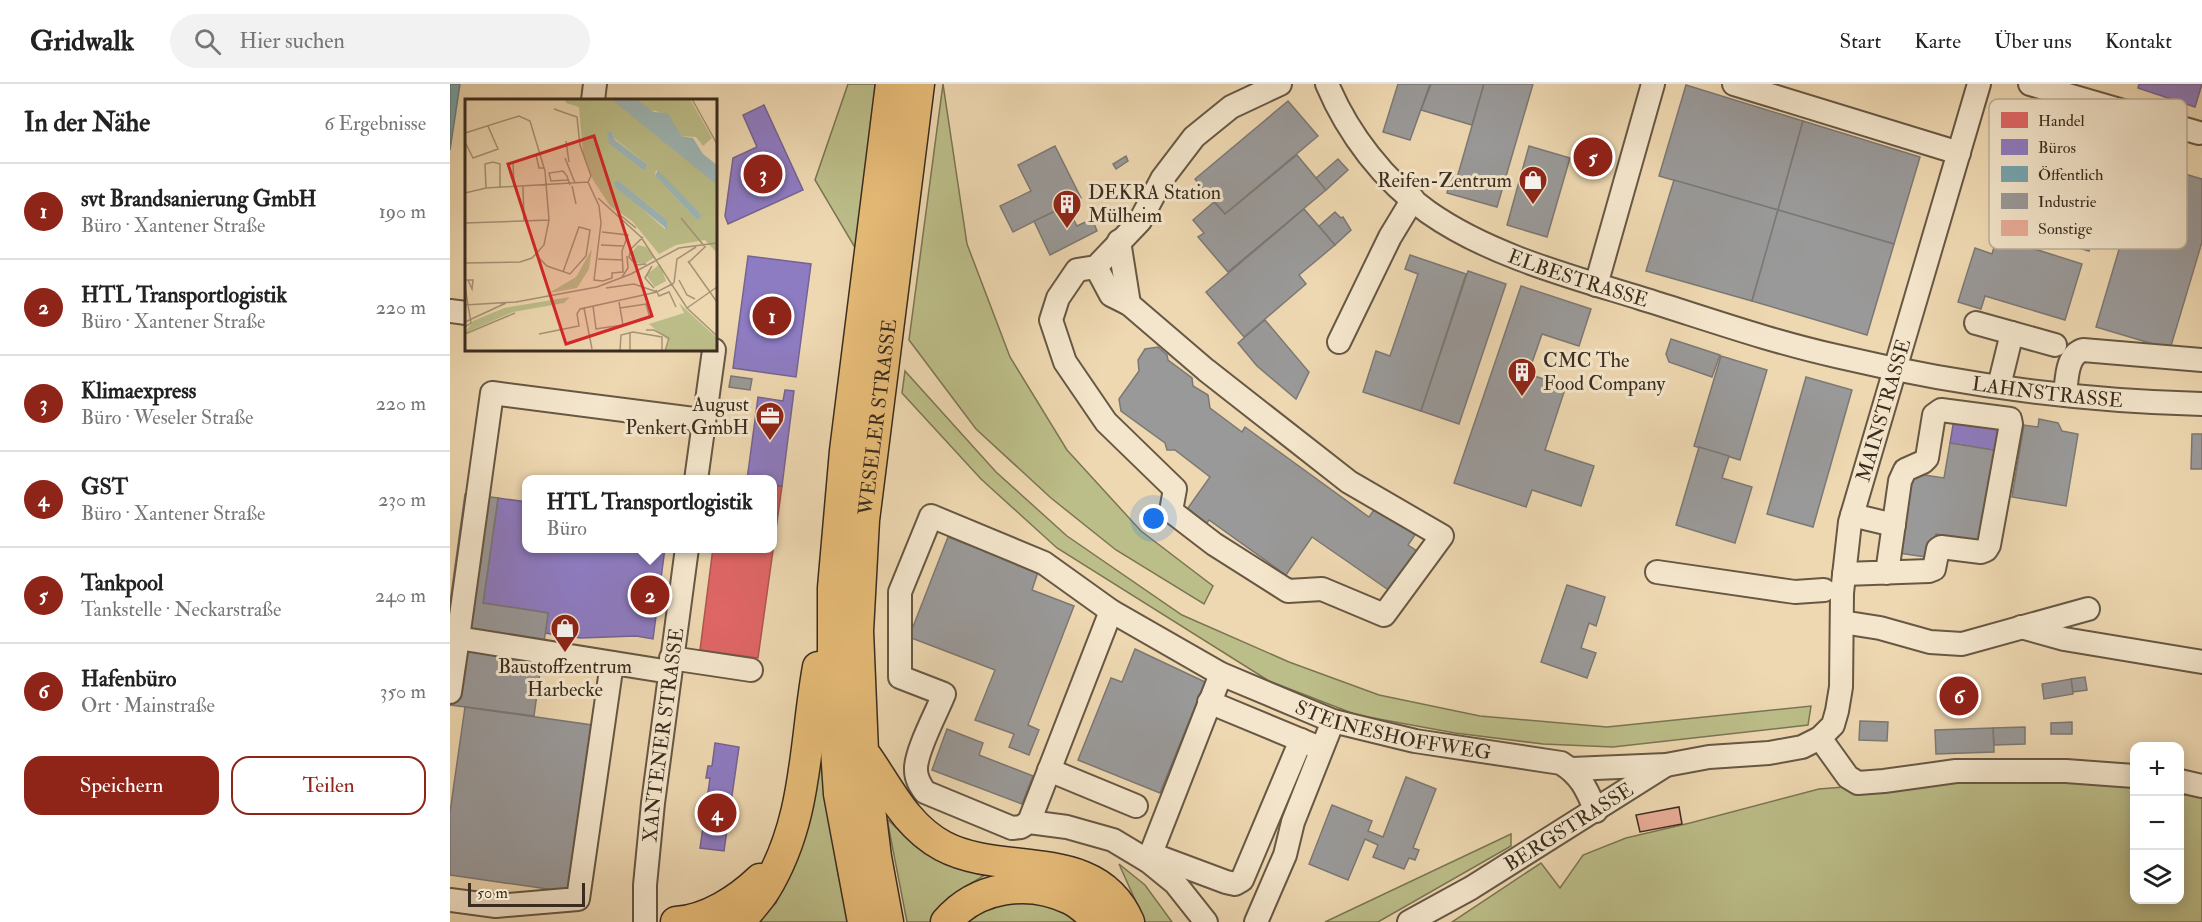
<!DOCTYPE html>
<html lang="de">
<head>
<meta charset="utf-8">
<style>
  body { margin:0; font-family:"IM FELL Double Pica",serif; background:#f2f2f2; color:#222 }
  .controls { position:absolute; right:18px; bottom:18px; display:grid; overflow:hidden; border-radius:12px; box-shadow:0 3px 15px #0003 }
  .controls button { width:54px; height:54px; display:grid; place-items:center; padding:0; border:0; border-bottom:2px solid #e0e0e0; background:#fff; color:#222; font:30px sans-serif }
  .scale { position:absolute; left:18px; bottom:15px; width:117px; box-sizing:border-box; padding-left:6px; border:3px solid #3a2c1f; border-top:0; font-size:16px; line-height:21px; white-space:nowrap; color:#3a2c1f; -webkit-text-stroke:4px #f4e6cc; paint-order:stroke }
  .you { position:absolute; left:704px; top:435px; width:21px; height:21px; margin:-15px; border:4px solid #fff; border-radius:50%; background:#1a73e8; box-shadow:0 0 0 9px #1a73e833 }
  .badge { display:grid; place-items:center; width:39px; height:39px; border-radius:50%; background:#8f2418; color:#fff; font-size:20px; font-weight:700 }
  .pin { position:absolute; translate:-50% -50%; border:3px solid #fff; box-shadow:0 2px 6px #0006 }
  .popup { position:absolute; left:72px; top:391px; width:255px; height:78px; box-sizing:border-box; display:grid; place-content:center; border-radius:12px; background:#fff; filter:drop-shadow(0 2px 4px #0005); font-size:20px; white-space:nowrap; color:#767676 }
  .popup b { font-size:22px; color:#222 }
  .popup::after { content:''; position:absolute; left:50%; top:100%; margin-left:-12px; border:12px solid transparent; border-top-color:#fff }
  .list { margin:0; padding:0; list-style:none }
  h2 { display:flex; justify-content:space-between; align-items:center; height:78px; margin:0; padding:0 24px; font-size:26px }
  h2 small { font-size:20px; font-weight:400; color:#767676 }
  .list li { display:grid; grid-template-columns:39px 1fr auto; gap:18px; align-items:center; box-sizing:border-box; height:96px; padding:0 24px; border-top:2px solid #e0e0e0 }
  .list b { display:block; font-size:22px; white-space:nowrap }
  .list p { margin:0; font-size:20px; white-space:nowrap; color:#767676 }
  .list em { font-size:20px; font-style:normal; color:#767676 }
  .actions { display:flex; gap:12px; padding:18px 24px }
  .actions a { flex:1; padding:14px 0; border:2px solid #8f2418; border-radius:18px; text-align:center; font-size:21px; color:#8f2418 }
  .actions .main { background:#8f2418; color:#fff }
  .icon { flex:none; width:33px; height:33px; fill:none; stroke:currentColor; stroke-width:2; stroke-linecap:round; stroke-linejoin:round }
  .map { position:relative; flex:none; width:1752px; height:838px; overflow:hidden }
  header { display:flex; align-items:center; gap:36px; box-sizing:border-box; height:84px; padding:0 30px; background:#fff; border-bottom:2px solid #e0e0e0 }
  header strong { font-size:28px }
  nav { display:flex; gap:33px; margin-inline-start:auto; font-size:21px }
  .search { width:420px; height:54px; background:#f2f2f2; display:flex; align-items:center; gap:15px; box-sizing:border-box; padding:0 21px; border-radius:33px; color:#767676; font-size:22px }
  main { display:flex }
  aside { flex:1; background:#fff }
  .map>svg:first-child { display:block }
  .green { fill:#bcbe89; stroke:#7b7554; stroke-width:1.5 }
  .shops { fill:#e06666; stroke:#ae5551; stroke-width:1.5 }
  .offices { fill:#8e7cc3; stroke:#756492; stroke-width:1.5 }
  .public { fill:#76a5af; stroke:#648184; stroke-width:1.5 }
  .industry { fill:#999; stroke:#7c7874; stroke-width:1.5 }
  .building { fill:#e9ad97; stroke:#3a2c1f; stroke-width:1.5 }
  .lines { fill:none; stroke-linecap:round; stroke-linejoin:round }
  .minor-casing { stroke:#675744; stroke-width:26 }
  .major-casing { stroke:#3a2c1f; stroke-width:33 }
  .minor { stroke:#f4e6cc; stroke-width:22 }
  .major { stroke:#e7bc78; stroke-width:30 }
  .labels { text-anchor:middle; stroke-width:6; stroke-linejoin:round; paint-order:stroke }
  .poi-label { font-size:20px; fill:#3a2c1f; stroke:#f4e6cc; text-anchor:end }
  .street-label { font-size:20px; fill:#3a2c1f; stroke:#f4e6cc }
  .inset-road { fill:none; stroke:#a69377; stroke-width:1.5 }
  .view { fill:#d62828; fill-opacity:0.15; stroke:#d62828; stroke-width:3 }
  .inset-edge { fill:none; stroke:#3a2c1f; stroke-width:3 }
  .key { fill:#f4e6cc; stroke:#bcae98; stroke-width:1.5 }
  .key-label { font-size:16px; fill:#3a2c1f }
</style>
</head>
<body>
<header>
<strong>Gridwalk</strong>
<div class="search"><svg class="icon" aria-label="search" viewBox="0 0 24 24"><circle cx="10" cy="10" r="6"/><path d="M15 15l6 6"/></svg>Hier suchen</div>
<nav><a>Start</a><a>Karte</a><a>Über uns</a><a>Kontakt</a></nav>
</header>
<main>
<aside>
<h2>In der Nähe<small>6 Ergebnisse</small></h2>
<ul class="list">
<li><span class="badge">1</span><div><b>svt Brandsanierung GmbH</b><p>Büro · Xantener Straße</p></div><em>190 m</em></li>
<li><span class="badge">2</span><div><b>HTL Transportlogistik</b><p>Büro · Xantener Straße</p></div><em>220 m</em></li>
<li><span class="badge">3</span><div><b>Klimaexpress</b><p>Büro · Weseler Straße</p></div><em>220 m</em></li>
<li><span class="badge">4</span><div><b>GST</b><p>Büro · Xantener Straße</p></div><em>230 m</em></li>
<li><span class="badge">5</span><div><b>Tankpool</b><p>Tankstelle · Neckarstraße</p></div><em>240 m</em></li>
<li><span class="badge">6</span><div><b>Hafenbüro</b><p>Ort · Mainstraße</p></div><em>350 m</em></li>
</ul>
<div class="actions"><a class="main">Speichern</a><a>Teilen</a></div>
</aside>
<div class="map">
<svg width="1752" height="838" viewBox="0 0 1752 838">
  <rect width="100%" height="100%" fill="#eed8b1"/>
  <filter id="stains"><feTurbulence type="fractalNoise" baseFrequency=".00333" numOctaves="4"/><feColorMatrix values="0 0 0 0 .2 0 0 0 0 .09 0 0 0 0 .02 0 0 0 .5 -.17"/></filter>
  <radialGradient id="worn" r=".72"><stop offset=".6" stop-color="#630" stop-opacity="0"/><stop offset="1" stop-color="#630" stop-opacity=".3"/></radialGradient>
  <g class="green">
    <polygon points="398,0 428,0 407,167 365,96"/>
    <polygon points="493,0 517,160 560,273 617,366 691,447 763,502 754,520 666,466 601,414 526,345 459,256"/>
    <polygon points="455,287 546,388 617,452 732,531 839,578 929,611 1030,632 1157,643 1361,622 1358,641 1163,663 1093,660 1005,649 907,631 819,597 607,464 531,395 452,309"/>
    <polygon points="369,659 388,790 399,838 305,838 326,819 353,751"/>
    <polygon points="1633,694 1684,703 1684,816 1730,816 1730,710 1752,713 1752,838 1002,838 1091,779 1110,804 1133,771 1176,754 1240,739 1369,705 1494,695"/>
    <polygon points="437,735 468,764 503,781 538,789 499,813 480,838 457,838"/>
    <polygon points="1061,750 1061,762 928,838 875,838"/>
    <polygon points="669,780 695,801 722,838 695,838"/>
    <path d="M564,817C591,818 607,820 630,838H513L522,828Z"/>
  </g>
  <polygon class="shops" points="323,401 332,402 308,574 250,566 263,464 323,464"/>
  <g class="offices">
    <polygon points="1689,0 1752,0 1745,23 1688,4"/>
    <polygon points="314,21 353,106 278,140 275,132 283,74 307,63 293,31"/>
    <polygon points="298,172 361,180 346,293 283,284"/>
    <polygon points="335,306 344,307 332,402 323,401 323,396 297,396 308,313 333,317"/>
    <polygon points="1504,335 1553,343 1549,367 1500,359"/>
    <polygon points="48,414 77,418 77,464 215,464 203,555 186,552 131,554 95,549 98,529 33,519"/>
    <polygon points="265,659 289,663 274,767 250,764 260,694 256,694 258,682 262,682"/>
  </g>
  <polygon class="public" points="0,0 10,0 0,66"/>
  <g class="industry">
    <polygon points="948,0 980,0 960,56 933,48"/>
    <polygon points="981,0 1034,0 1022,41 971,26"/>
    <polygon points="1034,0 1083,0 1047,123 997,109 1001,93 1007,94"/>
    <polygon points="1236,1 1353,37 1328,126 1209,92"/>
    <polygon points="838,17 868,52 775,130 745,95"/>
    <polygon points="1605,34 1673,55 1639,167 1571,147 1580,116 1564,111 1555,101 1552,81 1556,73 1565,65 1578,63 1596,68"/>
    <polygon points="1353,37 1470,73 1444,160 1328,126"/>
    <polygon points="605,62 631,114 563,148 550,122 581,107 568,81"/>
    <polygon points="1079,62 1120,74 1097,153 1057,141"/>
    <polygon points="847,71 876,106 778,188 748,153 754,149 743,136 764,118 775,130"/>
    <polygon points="676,72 678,77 666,85 663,80"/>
    <polygon points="888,75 898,86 876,106 866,94"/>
    <polygon points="1695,78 1752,95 1752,158 1720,265 1646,243"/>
    <polygon points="1224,96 1328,126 1302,217 1196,187"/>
    <polygon points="616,122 627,142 642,135 647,147 600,171 584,137"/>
    <polygon points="854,125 885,161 849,191 856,200 794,253 756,208"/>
    <polygon points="1328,126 1444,160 1417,251 1302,217"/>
    <polygon points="885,128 891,134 893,133 901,146 885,161 869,142"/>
    <polygon points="1547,153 1632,180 1615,236 1535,212 1531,225 1508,218 1525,164 1542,170"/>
    <polygon points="960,171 1016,190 971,327 913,308 926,267 940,272 968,190 955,185"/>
    <polygon points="1018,187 1056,200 1009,340 971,327"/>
    <polygon points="1071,202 1141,225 1129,262 1092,250 1078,290 1116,302 1095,366 1144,382 1131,422 1082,406 1076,423 1004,399"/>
    <polygon points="815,236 859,288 846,315 807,282 788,259"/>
    <polygon points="1221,255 1270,271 1262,293 1219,278 1216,270"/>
    <polygon points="708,263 717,271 718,276 742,294 743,302 758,311 760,324 792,348 795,343 919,433 926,423 965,451 958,461 967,467 940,507 862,453 836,491 759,436 753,444 733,431 760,393 725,366 717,366 715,359 671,327 669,315 689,287 688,276 695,265"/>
    <polygon points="1271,272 1317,286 1290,376 1244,362"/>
    <polygon points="281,292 302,295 300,306 279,303"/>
    <polygon points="1356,293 1402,306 1363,443 1317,430"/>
    <polygon points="1589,335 1608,339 1612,347 1628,350 1616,422 1562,413 1574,341 1588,343"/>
    <polygon points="1742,350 1752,350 1752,385 1741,385"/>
    <polygon points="1500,359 1549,367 1534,458 1486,450 1482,474 1449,469 1462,389 1494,394"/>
    <polygon points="1249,363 1279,372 1272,394 1302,403 1285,459 1226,441"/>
    <polygon points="15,410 48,414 33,519 98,529 84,632 0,621 0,519"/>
    <polygon points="498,453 588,488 582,506 624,522 578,641 589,646 579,671 559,663 564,650 525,636 545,586 459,553"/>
    <polygon points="1117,501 1155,513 1146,542 1139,539 1131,564 1146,569 1137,594 1091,578"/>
    <polygon points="685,565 755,598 710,709 628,676 661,594 672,598"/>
    <polygon points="1635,593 1637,606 1623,608 1621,595"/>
    <polygon points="1621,595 1623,610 1594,615 1592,600"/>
    <polygon points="1523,599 1524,624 1496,625 1495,600"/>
    <polygon points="15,623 142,641 118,808 0,791 0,728"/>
    <polygon points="1410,637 1438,638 1437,657 1409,656"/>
    <polygon points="1622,638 1622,650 1601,650 1601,639"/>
    <polygon points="1575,643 1575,660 1544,661 1543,644"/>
    <polygon points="1543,644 1544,668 1486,670 1485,646"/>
    <polygon points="497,645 533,659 529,671 583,692 572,720 482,686"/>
    <polygon points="956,693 986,705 963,764 969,766 965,776 959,774 954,785 923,773 928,761 915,755 898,796 859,780 882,721 922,737 918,747 933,753"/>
  </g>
  <polygon class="building" points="1229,723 1232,740 1190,748 1186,731"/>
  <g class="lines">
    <g class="minor-casing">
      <g id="minor">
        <path id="s1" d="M877,0C898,50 934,97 978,128C1039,171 1119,192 1190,214C1255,234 1319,257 1386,272C1504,300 1631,317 1752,320"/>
        <polyline points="1284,0 1509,69"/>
        <polyline points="1580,0 1749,49"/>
        <polyline points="143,16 145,0"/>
        <polyline points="669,157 679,220"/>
        <polyline points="646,183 661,211 679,220 756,286 899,398 992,452 934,531 872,505 838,507 764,460 721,427 725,405 656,338 615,278 601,236 608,214 627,186 646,183 690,137 712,95 744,53 781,23 830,0"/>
        <polyline points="1146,201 1203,0"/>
        <polyline points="0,227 16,229"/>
        <polyline points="1526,239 1562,249 1549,302"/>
        <polyline points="1562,249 1605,261"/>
        <polyline points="889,258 940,153 963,115"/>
        <path d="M1615,310C1617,296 1616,271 1633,266L1752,276"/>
        <polyline points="246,396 264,266"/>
        <polyline points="1402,431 1444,441"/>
        <polyline points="1207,488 1345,508 1374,506"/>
        <polyline points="1394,490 1479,487 1484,485 1488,465 1491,463 1531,468 1536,466 1539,461 1561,340 1560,335 1491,326 1484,331 1477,374 1473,378 1455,386 1450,397 1437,489"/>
        <polyline points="1392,538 1430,544 1480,558 1512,560 1638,525"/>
        <polyline points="1571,543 1614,555 1752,578"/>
        <polyline points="221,574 301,586"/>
        <polyline points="220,588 8,554 42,309 244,335 253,345"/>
        <polyline points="0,608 8,554"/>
        <polyline points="759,618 865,662"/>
        <polyline points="1370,654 1398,693 1408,699 1434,697 1506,687 1616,687 1684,692"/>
        <path id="s2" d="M1122,685L1216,681L1259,673L1319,669L1352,663L1370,654L1383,641L1387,627L1391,603L1392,509L1400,438L1529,0"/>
        <polyline points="599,686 686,722"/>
        <polyline points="1730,697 1752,702"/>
        <polyline points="579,738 661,527"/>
        <polyline points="701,770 776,798 785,800 792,796 851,656"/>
        <polyline points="698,777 771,590"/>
        <polyline points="0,816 46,822 128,815 162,579"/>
        <path id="s3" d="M195,838V801L203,719L237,464"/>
        <path id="s4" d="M756,838L725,799L698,777L663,756L617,743L579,738L571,743L562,744L475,708C470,701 466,695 466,686C465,668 487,628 494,610L450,593V508L481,432L594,479L661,527L771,590L883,637L965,657L1111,679C1131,691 1137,706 1146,727"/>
        <polyline points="806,838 835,771 843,738 883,637"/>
        <path id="s5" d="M959,838L1021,804L1216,681"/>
      </g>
    </g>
    <g class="major-casing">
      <g id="major">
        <path d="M417,673C440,706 456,742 493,762C553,794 646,761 679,838"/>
        <path d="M226,838C257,836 288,816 310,795"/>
        <path d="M289,838C298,828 308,817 315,806C358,736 354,661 368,583"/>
        <polyline points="413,838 389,710 383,620 383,504 395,367 441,0"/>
        <path id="s6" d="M438,838L426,773L413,668L408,547L414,436L469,0"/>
        <path d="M496,838C527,802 578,795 620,815C631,820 640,830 649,838"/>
      </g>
    </g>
    <use href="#minor" class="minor"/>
    <use href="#major" class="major"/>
  </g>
  <defs>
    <g id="shop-pin" transform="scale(1.5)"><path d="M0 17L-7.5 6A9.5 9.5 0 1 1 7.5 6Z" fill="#8f2418" stroke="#f4e6cc"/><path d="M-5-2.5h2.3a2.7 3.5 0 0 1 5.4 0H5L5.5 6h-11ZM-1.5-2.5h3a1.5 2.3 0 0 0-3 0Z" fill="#fff"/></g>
    <g id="building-pin" transform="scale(1.5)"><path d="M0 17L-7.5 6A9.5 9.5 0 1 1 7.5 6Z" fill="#8f2418" stroke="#f4e6cc"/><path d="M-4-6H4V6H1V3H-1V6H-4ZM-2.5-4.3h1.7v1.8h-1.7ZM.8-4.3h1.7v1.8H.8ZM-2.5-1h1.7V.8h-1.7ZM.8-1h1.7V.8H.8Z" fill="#fff"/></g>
    <g id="office-pin" transform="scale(1.5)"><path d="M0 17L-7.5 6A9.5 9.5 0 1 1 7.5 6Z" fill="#8f2418" stroke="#f4e6cc"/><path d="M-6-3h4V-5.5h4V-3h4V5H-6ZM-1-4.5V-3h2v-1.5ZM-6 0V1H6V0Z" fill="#fff"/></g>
  </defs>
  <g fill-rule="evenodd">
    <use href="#shop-pin" x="1083" y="96"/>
    <use href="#building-pin" x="617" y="120"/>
    <use href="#building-pin" x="1072" y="288"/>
    <use href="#office-pin" x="320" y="332"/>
    <use href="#shop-pin" x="115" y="544"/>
  </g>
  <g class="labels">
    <g class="poi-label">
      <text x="1062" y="103">Reifen-Zentrum</text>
      <text x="638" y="115" text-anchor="start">DEKRA Station<tspan x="638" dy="23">Mülheim</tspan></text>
      <text x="1093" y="283" text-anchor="start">CMC The<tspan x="1093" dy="23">Food Company</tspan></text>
      <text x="299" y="327">August<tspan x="299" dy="23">Penkert GmbH</tspan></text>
      <text x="115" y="589" text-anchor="middle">Baustoffzentrum<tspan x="115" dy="23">Harbecke</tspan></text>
    </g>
    <g class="street-label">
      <text dy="7" stroke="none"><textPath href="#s1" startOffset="330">ELBESTRASSE</textPath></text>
      <text dy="7" stroke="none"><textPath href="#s1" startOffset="814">LAHNSTRASSE</textPath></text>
      <text dy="7" stroke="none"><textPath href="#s2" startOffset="591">MAINSTRASSE</textPath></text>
      <text dy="7" stroke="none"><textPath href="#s6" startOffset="508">WESELER STRASSE</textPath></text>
      <text dy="7" stroke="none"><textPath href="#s4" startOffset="1158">STEINESHOFFWEG</textPath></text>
      <text dy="7" stroke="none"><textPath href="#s3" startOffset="188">XANTENER STRASSE</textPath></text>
      <text dy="7" stroke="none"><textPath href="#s5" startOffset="186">BERGSTRASSE</textPath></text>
    </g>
  </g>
  <g transform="translate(15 15)">
    <rect width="252" height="252" fill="#eed8b1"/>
    <path d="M100,0H225L247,39L238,47L231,38L216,37L195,13L185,11L252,76V154L240,141L211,146L194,155L167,122L145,107L128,81L118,54L114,8L101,4ZM147,33L150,40L183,66L179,72L144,45ZM191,71L236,115L232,121L190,77ZM154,82L202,121L200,130L169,103ZM173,146L181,148L190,158L179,165L169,164L166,154ZM127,150L124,170L112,189L84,194L111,178ZM195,165L201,182L190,188L181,176ZM105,198L99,204L48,213L0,234L8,222L39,209ZM214,204L252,239V252H199L204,242L184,225L219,214Z" fill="#bcbe89" fill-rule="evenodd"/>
    <path d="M146,0H171L189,13L203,14L216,37L228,39L238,55L252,66V86ZM142,33H147L150,41L183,66L179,72L144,45ZM193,71L236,115L235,119L232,121L190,77ZM154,82L202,121V130L150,88L149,83Z" fill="#9eb7b6"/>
    <path class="inset-road" d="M227,0L252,45M89,10L112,18L115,46L126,77L123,83M0,34L54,17L65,22L80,72L84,121L79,146L67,159L55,163L0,164M101,42L104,63M0,43L8,59L33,50L23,27M75,54L71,56L74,69H79M100,59L110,84M48,64L49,88M103,81L86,82L84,74L98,72L102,77L105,86M123,83L134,107L136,124L129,181L138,182L147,179V174L158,173L157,152L163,136L137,133M107,87L111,105M58,88L59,122M21,89L20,65L28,63L35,65V88M0,94L21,89L123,83M133,99L176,138M155,116L171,129M216,119L240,148L223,164M0,124L84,121M176,138L222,209L252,237M178,138L166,150L164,158L171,166L181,165M136,146L158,147M71,156L82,167L105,175L121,157L125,131L114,128L98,173M133,160L158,161M223,162L252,203M187,167L180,179L189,189M157,178L163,169L162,157M0,181H8L7,190L3,181M214,181L222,196L230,200M209,184L212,160L231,148M0,187L3,206M141,189L169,185L192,193L209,184M191,191L194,197L204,193L211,208M0,206L51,203L132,188L166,175L214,149L252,144M128,207L131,230L137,229L158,226L154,203M119,209L127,250M155,209L181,205L185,219L158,226M222,209L252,188M0,223L41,204M0,228L6,224L3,206M181,231H189L204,239L200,252M0,235L50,214M74,235L114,227L112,215L115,210L192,193M155,252L156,236L168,233L197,238V252M165,252V233"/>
    <path class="view" d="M129,37L187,217L101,245L43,65Z"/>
    <rect width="252" height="252" class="inset-edge"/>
  </g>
  <rect x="1539" y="15" width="198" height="150" rx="9" class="key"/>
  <rect x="1551" y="28" width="27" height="16" fill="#e06666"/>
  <rect x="1551" y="55" width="27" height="16" fill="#8e7cc3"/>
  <rect x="1551" y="82" width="27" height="16" fill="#76a5af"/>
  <rect x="1551" y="109" width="27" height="16" fill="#999"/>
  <rect x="1551" y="136" width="27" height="16" fill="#e9ad97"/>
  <g class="key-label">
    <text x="1588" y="42">Handel</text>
    <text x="1588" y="69">Büros</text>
    <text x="1588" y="96">Öffentlich</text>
    <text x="1588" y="123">Industrie</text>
    <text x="1588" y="150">Sonstige</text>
  </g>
  <rect width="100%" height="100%" filter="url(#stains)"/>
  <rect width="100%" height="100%" fill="url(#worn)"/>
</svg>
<div class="controls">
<button>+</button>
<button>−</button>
<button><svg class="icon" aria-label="layers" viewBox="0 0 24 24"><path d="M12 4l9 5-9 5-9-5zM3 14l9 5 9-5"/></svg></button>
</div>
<div class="scale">50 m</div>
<div class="you"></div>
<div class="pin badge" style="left:322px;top:232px">1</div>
<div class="pin badge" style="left:200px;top:511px">2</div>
<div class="popup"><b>HTL Transportlogistik</b>Büro</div>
<div class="pin badge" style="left:313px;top:90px">3</div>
<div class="pin badge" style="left:267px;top:729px">4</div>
<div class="pin badge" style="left:1143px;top:73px">5</div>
<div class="pin badge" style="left:1509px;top:612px">6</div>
</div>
</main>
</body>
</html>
